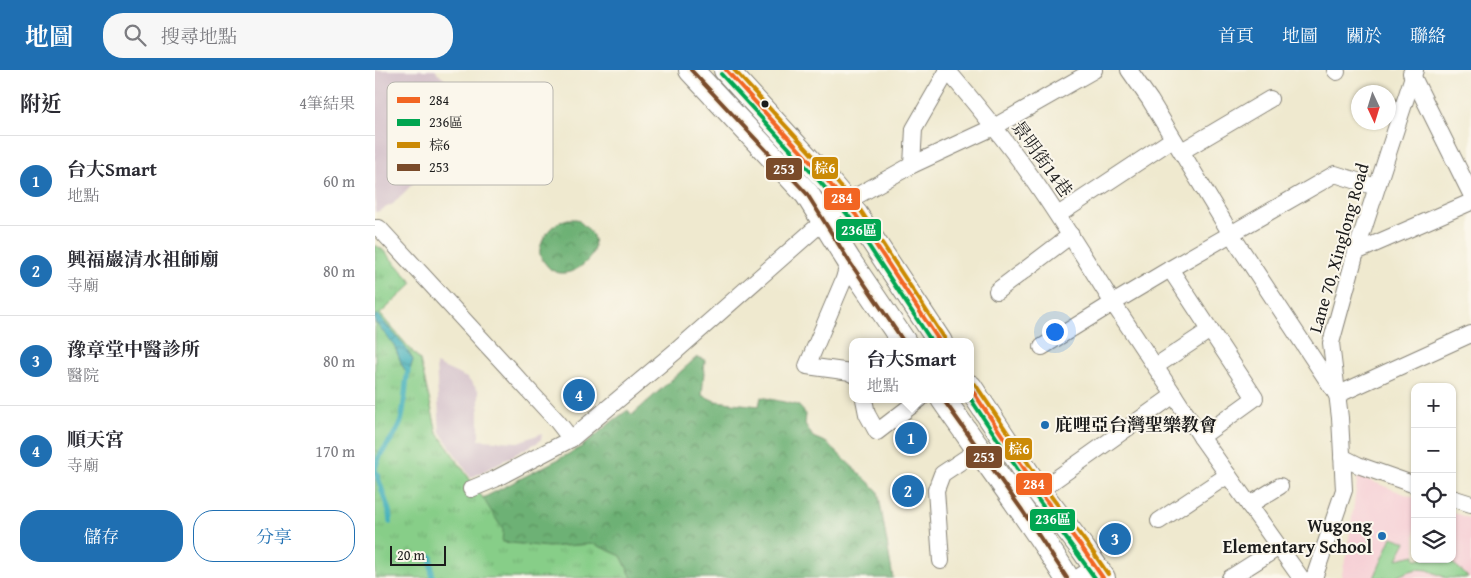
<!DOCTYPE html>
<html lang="zh-TW">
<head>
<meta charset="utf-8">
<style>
  body { margin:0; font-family:"Gentium Book Plus","Noto Serif TC",serif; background:#f7f7f7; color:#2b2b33 }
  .controls { position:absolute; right:15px; bottom:15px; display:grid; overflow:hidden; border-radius:10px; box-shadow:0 1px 4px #0004 }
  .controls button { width:45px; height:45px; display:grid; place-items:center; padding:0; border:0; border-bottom:1px solid #e1e1e2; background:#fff; color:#2b2b33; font:25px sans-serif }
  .compass { position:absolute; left:976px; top:15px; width:45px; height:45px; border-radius:50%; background:#fff; box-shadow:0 1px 4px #0004; rotate:176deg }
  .scale { position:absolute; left:15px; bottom:12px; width:56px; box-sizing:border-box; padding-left:5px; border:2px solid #1c1c1c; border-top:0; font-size:14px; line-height:18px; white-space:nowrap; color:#1c1c1c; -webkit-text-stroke:4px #fbf7ec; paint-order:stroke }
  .you { position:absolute; left:679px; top:261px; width:18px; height:18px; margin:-12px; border:4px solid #fff; border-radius:50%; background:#1a73e8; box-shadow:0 0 0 8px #1a73e833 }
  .badge { display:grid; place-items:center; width:32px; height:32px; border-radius:50%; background:#1f6fb2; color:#fff; font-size:16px; font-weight:700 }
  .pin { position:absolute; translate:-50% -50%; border:2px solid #fff; box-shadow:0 1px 5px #0006 }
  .popup { position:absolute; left:474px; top:268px; width:125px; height:65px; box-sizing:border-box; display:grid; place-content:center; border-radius:10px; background:#fff; filter:drop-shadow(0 1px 4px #0005); font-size:16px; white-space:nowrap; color:#7c7c81 }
  .popup b { font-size:19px; color:#2b2b33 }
  .popup::after { content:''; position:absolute; left:50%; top:100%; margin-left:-10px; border:10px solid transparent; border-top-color:#fff }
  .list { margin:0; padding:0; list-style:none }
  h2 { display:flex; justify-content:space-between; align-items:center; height:65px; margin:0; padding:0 20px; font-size:21px }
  h2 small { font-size:16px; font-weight:400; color:#7c7c81 }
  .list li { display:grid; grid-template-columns:32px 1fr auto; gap:15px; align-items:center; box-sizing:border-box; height:90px; padding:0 20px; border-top:1px solid #e1e1e2 }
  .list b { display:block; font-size:19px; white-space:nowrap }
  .list p { margin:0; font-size:16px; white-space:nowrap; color:#7c7c81 }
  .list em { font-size:16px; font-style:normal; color:#7c7c81 }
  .actions { display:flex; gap:10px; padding:15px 20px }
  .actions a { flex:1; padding:11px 0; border:1px solid #1f6fb2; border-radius:20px; text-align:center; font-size:18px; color:#1f6fb2 }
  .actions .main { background:#1f6fb2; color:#fff }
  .icon { flex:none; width:28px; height:28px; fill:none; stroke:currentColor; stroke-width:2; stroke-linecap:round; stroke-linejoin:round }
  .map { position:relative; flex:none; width:1096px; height:508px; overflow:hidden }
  header { display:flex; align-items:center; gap:30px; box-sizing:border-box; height:70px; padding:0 25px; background:#1f6fb2; color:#fff }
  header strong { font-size:24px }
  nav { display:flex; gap:28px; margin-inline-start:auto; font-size:18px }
  .search { width:350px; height:45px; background:#f7f7f7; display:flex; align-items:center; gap:12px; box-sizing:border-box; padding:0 18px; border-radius:20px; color:#7c7c81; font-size:19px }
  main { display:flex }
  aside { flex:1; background:#fff }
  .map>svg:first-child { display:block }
  .built { fill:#f6cfd5 }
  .industrial { fill:#d1bdc8 }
  .forest { fill:url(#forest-crowns); stroke:#446648 }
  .park { fill:url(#park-tufts); stroke:#527552 }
  .pitch { fill:#87ce88; stroke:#527552 }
  .water { fill:url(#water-waves); stroke:#2e666b }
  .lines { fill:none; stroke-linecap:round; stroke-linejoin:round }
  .stream { stroke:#40afba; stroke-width:5.5 }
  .street-casing { stroke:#868276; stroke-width:18 }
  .secondary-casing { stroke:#868276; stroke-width:26 }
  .street { stroke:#fff; stroke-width:16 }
  .secondary { stroke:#fff; stroke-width:24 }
  .bus-1-casing { stroke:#fbf7ec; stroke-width:8 }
  .bus-2-casing { stroke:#fbf7ec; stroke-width:8 }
  .bus-3-casing { stroke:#fbf7ec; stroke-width:8 }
  .bus-4-casing { stroke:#fbf7ec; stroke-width:8 }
  .bus-1 { stroke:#f26522; stroke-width:4 }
  .bus-2 { stroke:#00a651; stroke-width:4 }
  .bus-3 { stroke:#cb8a06; stroke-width:4 }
  .bus-4 { stroke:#7a4b2a; stroke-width:4 }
  .bus-dot { fill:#1c1c1c; stroke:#fbf7ec; stroke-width:2 }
  .poi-dot { fill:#1f6fb2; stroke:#fbf7ec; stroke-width:2 }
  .labels { text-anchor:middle; stroke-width:4; stroke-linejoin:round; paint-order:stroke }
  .street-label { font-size:18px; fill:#1c1c1c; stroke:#fbf7ec }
  .poi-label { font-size:18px; font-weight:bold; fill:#1c1c1c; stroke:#fbf7ec; text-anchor:start }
  .key { fill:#fbf7ec; stroke:#b8b5ae; stroke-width:1 }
  .key-label { font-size:14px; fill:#1c1c1c }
  .line-badge { stroke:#fbf7ec; stroke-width:2 }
  .badge-label { font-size:14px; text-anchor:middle; font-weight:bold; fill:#fff }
</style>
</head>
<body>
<header>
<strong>地圖</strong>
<div class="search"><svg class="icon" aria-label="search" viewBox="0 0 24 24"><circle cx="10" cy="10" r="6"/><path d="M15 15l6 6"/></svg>搜尋地點</div>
<nav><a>首頁</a><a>地圖</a><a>關於</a><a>聯絡</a></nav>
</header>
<main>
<aside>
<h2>附近<small>4筆結果</small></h2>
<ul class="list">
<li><span class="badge">1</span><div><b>台大Smart</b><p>地點</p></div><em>60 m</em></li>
<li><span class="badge">2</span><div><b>興福巖清水祖師廟</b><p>寺廟</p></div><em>80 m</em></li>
<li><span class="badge">3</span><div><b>豫章堂中醫診所</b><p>醫院</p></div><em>80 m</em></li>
<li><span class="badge">4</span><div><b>順天宮</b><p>寺廟</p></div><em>170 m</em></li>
</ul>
<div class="actions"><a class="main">儲存</a><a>分享</a></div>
</aside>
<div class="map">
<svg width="1096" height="508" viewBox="0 0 1096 508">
  <defs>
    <pattern id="forest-crowns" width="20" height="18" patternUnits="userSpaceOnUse" patternTransform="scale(1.25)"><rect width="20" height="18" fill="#6db174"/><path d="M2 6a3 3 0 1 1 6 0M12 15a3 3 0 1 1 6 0" fill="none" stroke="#598f5e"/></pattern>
    <pattern id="park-tufts" width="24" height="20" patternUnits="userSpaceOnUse" patternTransform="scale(1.25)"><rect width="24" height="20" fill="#87ce88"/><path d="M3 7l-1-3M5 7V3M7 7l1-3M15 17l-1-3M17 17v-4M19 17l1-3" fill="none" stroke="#74b075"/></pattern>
    <pattern id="water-waves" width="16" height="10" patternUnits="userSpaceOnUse" patternTransform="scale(1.25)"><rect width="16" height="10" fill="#40afba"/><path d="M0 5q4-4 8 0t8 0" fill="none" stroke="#358e96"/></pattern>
  </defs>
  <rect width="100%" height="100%" fill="#fbf7ec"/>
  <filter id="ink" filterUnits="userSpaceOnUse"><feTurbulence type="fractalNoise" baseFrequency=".02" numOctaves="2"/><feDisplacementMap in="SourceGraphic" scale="10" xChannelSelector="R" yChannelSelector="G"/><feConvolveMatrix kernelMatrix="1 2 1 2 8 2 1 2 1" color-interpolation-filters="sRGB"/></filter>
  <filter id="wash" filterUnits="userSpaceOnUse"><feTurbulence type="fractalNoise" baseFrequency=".0096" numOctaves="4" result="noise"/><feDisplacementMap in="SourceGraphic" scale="20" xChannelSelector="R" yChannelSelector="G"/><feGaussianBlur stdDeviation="1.12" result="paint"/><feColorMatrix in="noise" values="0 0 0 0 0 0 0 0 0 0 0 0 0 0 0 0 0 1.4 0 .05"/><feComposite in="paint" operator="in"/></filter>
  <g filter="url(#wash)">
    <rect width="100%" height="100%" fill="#efe9cf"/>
    <polygon class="built" points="983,406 1040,428 1040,489 1077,489 1077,442 1096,449 1096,508 966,508 972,482"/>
    <g class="industrial">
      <polygon points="0,0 60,0 90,30 52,99 18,134 2,142 0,142"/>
      <polygon points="61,294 92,308 104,321 104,370 143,372 168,363 165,371 96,408 65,362"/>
    </g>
    <g class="forest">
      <path d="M193,149H202C207,154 215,160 218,166C227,187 194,212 177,200C174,199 171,194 169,192C163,185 164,179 168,170C173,159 181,152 193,149Z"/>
      <polygon points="322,287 330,290 327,325 340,331 384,336 386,327 423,335 431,344 430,354 438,367 452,373 503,421 518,508 257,508 246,486 219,474 173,477 127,472 108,428 205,378 239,350 253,340 257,345"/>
    </g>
    <polygon class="park" points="0,175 8,180 38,213 5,244 45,290 62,362 108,428 128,460 127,472 173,477 219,474 246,486 257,508 0,508"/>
    <path class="pitch" d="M1017,467L1031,472L1022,489L1040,485V489C1048,489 1059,488 1068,489C1077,491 1088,501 1093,508H1071L1053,500L1042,499L1032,502L1019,508H999Z"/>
    <polygon class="water" points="2,244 29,275 38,290 35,300 30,300 27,295 19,275 0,252 0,246"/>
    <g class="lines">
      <g class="stream">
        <path d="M15,452L14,441L0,399C3,381 21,368 26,351C30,335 30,317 33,300"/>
        <polyline points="56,487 57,508"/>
      </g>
    </g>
  </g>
  <g filter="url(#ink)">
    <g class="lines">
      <g class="street-casing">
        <g id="street">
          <path d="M572,0C600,33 628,67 653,102C683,144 710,189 738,233L795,199L960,104L1001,117"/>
          <polyline points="754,0 775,30 856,164 962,325 1096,264"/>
          <polyline points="960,0 962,2"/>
          <polyline points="1036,3 1096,124"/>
          <polyline points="807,81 895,29"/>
          <polyline points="537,95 539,59 573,0"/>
          <polyline points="683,145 798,69"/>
          <polyline points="0,158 4,158 182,351 196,369"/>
          <polyline points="981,182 1096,132"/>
          <polyline points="474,191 469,209 432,296 476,302 477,304"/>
          <polyline points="795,199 880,328 826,367"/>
          <polyline points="622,221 696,165"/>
          <polyline points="781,296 835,260"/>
          <polyline points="799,325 826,367 926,508"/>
          <polyline points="489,329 492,344 502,362 545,329"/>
          <polyline points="967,387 983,395 1040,415"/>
          <polyline points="96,419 120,409 196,369 301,281 469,133 537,95 619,57 719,0"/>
          <polyline points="664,421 799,325 738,233 667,277"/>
          <polyline points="1077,428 1096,434"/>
          <polyline points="874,435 905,416"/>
          <polyline points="784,451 853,405"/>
          <polyline points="566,491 561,420 567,404 603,380"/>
          <polyline points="702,508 720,497"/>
          <polyline points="855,508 904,477"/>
          <polyline points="939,508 969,420 965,348 956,273 981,182 1040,0"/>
        </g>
      </g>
      <g class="secondary-casing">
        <g id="secondary">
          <polyline points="316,0 432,124 474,191 529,272"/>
          <polyline points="351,0 451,109 481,145 565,272"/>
          <polyline points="595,317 664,421 708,479 728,508"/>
          <path d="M568,329C609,389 654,446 692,508"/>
        </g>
      </g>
      <use href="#street" class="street"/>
      <use href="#secondary" class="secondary"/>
      <g class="bus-1-casing">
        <g id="bus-1">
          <polyline points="351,0 451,109 481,145 565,272"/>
          <polyline points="595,317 664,421 708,479 728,508"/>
        </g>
      </g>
      <g class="bus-2-casing">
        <g id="bus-2">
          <polyline points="346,4 446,113 476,149 557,272"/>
          <polyline points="595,328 659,424 720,508"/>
        </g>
      </g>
      <g class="bus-3-casing">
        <g id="bus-3">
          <polyline points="359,0 456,105 486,141 570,269"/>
          <polyline points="600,314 669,417 713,475 733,504"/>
        </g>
      </g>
      <g class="bus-4-casing">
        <g id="bus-4">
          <polyline points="316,0 432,124 474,191 529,272"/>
          <polyline points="568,329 647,440 692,508"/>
        </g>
      </g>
      <use href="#bus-1" class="bus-1"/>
      <use href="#bus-2" class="bus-2"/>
      <use href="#bus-3" class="bus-3"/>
      <use href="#bus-4" class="bus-4"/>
    </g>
  </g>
  <circle class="bus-dot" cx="390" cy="34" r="4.5"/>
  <g class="poi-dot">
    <circle cx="670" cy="355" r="5"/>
    <circle cx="1007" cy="466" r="5"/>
  </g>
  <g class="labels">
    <g class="street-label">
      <text transform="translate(667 89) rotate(54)" y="6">景明街14巷</text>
      <text transform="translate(964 178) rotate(-74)" y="6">Lane 70, Xinglong Road</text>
    </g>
    <g class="poi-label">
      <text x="680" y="361">庇哩亞台灣聖樂教會</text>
      <text x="997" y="462" text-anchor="end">Wugong<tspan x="997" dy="21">Elementary School</tspan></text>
    </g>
  </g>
  <rect x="12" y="12" width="166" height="103" rx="8" class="key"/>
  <rect x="22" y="27" width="23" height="6" fill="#f26522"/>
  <rect x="22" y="49" width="23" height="7" fill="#00a651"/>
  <rect x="22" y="72" width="23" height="6" fill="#cb8a06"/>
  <rect x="22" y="94" width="23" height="7" fill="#7a4b2a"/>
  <g class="key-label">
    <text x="54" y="35">284</text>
    <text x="54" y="57">236區</text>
    <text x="54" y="80">棕6</text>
    <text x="54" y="102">253</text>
  </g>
  <g class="line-badge">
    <rect x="436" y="86" width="28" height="24" rx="5" fill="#cb8a06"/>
    <rect x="390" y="87" width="38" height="24" rx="5" fill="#7a4b2a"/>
    <rect x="448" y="117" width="38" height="24" rx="5" fill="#f26522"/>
    <rect x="460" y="148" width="47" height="24" rx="5" fill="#00a651"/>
    <rect x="629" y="367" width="29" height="24" rx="5" fill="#cb8a06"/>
    <rect x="590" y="375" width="38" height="24" rx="5" fill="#7a4b2a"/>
    <rect x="640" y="402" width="38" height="24" rx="5" fill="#f26522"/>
    <rect x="654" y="438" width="47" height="24" rx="5" fill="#00a651"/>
  </g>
  <g class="badge-label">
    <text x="450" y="103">棕6</text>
    <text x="409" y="104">253</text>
    <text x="467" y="133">284</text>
    <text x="484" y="165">236區</text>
    <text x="644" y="384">棕6</text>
    <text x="609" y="392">253</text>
    <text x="659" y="419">284</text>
    <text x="678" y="454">236區</text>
  </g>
</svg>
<div class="controls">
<button>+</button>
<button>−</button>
<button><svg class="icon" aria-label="locate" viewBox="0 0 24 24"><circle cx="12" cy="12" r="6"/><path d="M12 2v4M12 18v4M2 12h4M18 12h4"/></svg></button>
<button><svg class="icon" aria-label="layers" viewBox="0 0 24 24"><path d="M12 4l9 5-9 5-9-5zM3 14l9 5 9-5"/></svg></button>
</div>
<svg class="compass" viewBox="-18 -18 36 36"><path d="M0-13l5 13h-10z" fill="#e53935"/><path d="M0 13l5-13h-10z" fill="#7c7c81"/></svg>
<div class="scale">20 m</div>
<div class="you"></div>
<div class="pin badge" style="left:536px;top:368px">1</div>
<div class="popup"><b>台大Smart</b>地點</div>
<div class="pin badge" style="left:533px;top:421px">2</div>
<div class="pin badge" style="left:740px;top:469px">3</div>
<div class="pin badge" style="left:204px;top:325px">4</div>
</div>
</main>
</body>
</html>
